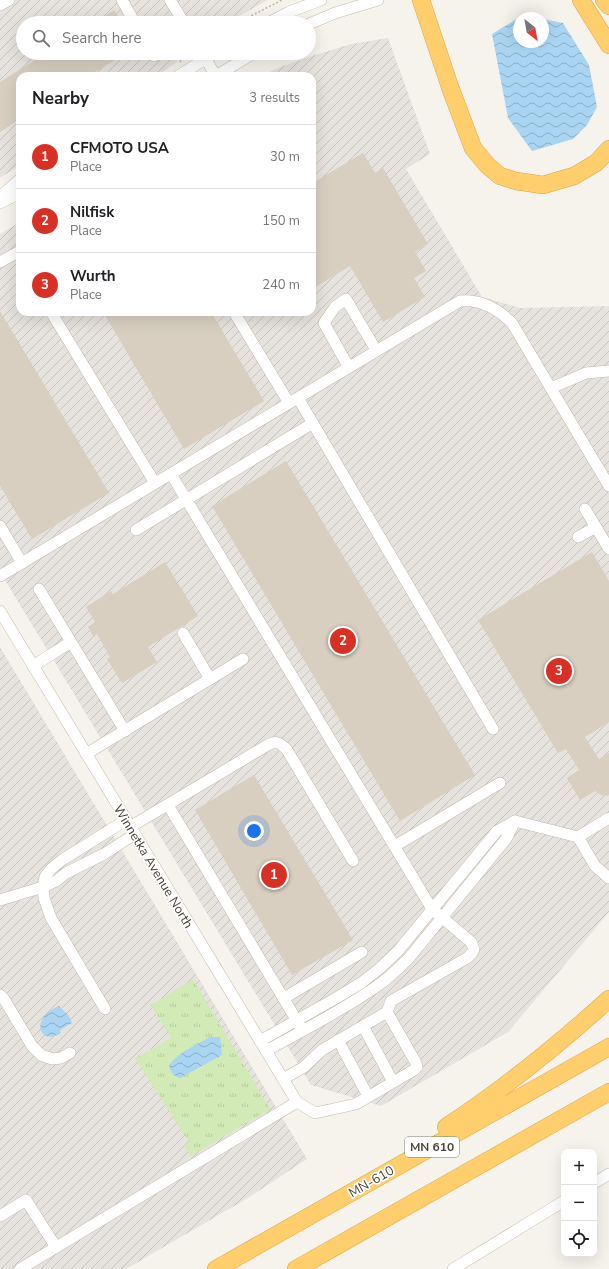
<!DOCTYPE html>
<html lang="en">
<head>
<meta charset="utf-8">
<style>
  body { margin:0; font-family:"Nunito Sans",sans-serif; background:#f2f2f2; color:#202124 }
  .controls { position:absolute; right:12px; bottom:12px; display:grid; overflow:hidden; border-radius:8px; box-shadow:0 4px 16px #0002 }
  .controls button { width:36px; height:36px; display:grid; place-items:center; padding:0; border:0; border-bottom:1px solid #e0e0e0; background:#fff; color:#202124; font:20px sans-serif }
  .compass { position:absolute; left:513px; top:12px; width:36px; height:36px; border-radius:50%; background:#fff; box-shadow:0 4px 16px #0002; rotate:149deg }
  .you { position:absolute; left:254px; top:831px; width:14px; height:14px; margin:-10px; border:3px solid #fff; border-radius:50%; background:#1a73e8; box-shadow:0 0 0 6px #1a73e833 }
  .badge { display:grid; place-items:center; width:26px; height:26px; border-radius:50%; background:#d93025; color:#fff; font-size:13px; font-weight:700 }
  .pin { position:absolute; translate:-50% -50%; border:2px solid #fff; box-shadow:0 1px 4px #0006 }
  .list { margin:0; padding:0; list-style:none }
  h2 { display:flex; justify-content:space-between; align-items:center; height:52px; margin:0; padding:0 16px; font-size:17px }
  h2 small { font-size:13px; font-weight:400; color:#757577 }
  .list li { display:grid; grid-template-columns:26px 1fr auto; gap:12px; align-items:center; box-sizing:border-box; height:64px; padding:0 16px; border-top:1px solid #e0e0e0 }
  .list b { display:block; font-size:15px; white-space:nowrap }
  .list p { margin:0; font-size:13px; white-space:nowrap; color:#757577 }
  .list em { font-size:13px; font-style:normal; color:#757577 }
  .icon { flex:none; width:22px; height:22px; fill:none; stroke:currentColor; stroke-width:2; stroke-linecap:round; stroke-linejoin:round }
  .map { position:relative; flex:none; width:609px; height:1269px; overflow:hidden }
  .search { position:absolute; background:#fff; box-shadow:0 4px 16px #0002; left:16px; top:16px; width:300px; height:44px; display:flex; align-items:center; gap:10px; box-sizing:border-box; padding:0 14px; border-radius:22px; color:#757577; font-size:15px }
  .panel { position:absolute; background:#fff; box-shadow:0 4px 16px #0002; left:16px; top:72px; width:300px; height:244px; border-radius:12px }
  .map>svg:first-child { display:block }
  .industrial { fill:url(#industrial-furrows) }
  .grass { fill:url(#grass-tufts) }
  .water { fill:url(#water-waves) }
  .building { fill:#d8cfc1 }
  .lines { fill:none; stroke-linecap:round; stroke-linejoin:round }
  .minor-casing { stroke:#c2bbae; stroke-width:12 }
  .highway-casing { stroke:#e0a43c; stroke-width:18 }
  .path { stroke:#c4b79f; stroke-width:1.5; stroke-dasharray:2 2; stroke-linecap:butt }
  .minor { stroke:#fff; stroke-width:11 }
  .highway { stroke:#ffcf6e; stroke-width:17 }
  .labels { text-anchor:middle; stroke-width:3.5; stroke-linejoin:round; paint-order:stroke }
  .shield { fill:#fff; stroke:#817c74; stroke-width:1 }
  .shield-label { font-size:12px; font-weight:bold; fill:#4b4439 }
  .street-label { font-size:13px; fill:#4b4439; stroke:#fff }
</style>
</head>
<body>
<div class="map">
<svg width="609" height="1269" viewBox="0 0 609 1269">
  <defs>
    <pattern id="industrial-furrows" width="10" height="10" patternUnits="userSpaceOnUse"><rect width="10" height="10" fill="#e6e2dd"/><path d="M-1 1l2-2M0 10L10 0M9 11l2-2" fill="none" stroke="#c7c3be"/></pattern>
    <pattern id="grass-tufts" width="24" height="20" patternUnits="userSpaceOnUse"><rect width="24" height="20" fill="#d2eab5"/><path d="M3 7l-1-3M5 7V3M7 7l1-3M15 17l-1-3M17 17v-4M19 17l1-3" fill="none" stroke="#b6ca9c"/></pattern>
    <pattern id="water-waves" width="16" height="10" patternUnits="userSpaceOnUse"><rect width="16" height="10" fill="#a9d4f2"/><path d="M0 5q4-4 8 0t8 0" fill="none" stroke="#8caec5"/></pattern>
  </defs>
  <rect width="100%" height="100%" fill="#f6f3ec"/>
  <g class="industrial">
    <polygon points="0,0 268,0 227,23 23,23 23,53 178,53 177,62 157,76 20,76 20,165 0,178"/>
    <polygon points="388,38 430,154 406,169 482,297 520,308 609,306 609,912 508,1032 381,1106 311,1085 0,572 0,234 20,222 20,312 312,312 312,76 261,76 280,67 315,55 351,44"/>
    <polygon points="0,647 307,1159 248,1198 126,1269 0,1269"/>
  </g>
  <polygon class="grass" points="193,979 270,1109 191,1156 184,1146 189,1142 135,1058 171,1038 151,1005"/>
  <g class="water">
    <polygon points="523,15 539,18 519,18 519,42 543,42 543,19 563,23 589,65 597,107 587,125 573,139 532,151 508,118 492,34"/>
    <path d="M59,1006L69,1016L72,1023L60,1030L61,1033C39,1047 29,1018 59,1006Z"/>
    <path d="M210,1037H220L222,1055L180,1078C173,1076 170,1072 169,1065C179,1052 196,1045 210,1037Z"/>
  </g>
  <g class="building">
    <polygon points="114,10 122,23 94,23"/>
    <polygon points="46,53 126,53 89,76 20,76 20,119 0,132 0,82"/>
    <polygon points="363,153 375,173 383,168 428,244 415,252 426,271 414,278 425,297 383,322 350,266 312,289 312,174 316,181"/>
    <polygon points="0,311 109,493 32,539 0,486"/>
    <polygon points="103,312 211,312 264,401 184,449"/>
    <polygon points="286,461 475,775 400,821 212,506"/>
    <polygon points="592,552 609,581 609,722 585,737 599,759 609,753 609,795 605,796 601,795 595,791 580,800 567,778 579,770 566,749 558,753 478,620"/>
    <polygon points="165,562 198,616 148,647 157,662 122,683 107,659 110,657 97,634 93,636 88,627 95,622 86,607 111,591 113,594"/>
    <polygon points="254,775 353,940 292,975 195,810"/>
  </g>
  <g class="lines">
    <g class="minor-casing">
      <g id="minor">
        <polyline points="122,0 135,23"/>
        <polyline points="170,0 184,23"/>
        <polyline points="0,5 9,0"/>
        <polyline points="268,23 289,12 321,0"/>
        <polyline points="309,24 335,13 378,0"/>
        <polyline points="152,53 154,56"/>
        <polyline points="202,53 216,76"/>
        <polyline points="178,76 215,53"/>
        <polyline points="216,76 254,53"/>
        <polyline points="0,197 20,179"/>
        <polyline points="0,203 20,193"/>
        <polyline points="0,262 20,251"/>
        <polyline points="51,312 155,483"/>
        <polyline points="234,312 289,403"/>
        <polyline points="348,366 324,323 335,307 346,299 376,350"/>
        <polyline points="551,388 586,373 609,371"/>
        <polyline points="298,398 493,729"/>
        <polyline points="171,474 432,909 471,942 474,949 472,953 467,958 391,1001 387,1012 322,1050 304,1067 283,1079"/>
        <polyline points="585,509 609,549"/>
        <polyline points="0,526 22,563"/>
        <polyline points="136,530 313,423"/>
        <polyline points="578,537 596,527"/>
        <path d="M0,576L460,301C480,299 498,309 512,323L609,486"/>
        <polyline points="39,589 125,731"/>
        <polyline points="0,611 297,1102 315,1113 356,1104 414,1070 417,1067 416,1063 387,1012"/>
        <polyline points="183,633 210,679"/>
        <polyline points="33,666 71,642"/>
        <polyline points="86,754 243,659"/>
        <polyline points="168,805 300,1026"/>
        <polyline points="515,821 578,837 595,866 609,878"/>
        <path d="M130,827L266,746C276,740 279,742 287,750L353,861"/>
        <polyline points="578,837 609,818"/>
        <polyline points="395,846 500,783"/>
        <polyline points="0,900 43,887 56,881 66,873 104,854 135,834"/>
        <polyline points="0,995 4,999 32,1046 41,1055 52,1059 61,1058 70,1053"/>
        <polyline points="284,998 362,952"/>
        <polyline points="105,1009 51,918 44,898 43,887 45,877 51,869 62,860 126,820"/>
        <polyline points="363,1026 393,1082"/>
        <polyline points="338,1040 368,1096"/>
        <path d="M260,1041L338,997L361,983L379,969L398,951L497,831L515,821L506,839L409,958C399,968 389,978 377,986C342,1011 303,1030 266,1051"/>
        <polyline points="594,1183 609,1174"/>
        <polyline points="0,1216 26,1200 56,1247"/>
        <polyline points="20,1269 297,1102"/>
        <polyline points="453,1269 564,1201"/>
      </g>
    </g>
    <g class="highway-casing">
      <g id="highway">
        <polyline points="421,0 450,87 473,148 487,165 500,176 516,181 543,185 574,176 596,163 609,149"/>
        <polyline points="581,0 609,45"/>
        <polyline points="604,0 609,6"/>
        <path d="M446,1127C504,1089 558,1045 609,999"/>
        <polyline points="216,1269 609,1047"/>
        <polyline points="296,1269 609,1092"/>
      </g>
    </g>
    <g class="path">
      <polyline points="237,23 282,0"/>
      <polyline points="180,62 184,56 188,53"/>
      <polyline points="163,76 167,73"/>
    </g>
    <use href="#minor" class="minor"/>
    <use href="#highway" class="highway"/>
  </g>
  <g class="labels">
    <rect class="shield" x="405" y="1137" width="54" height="20" rx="3"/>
    <g class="shield-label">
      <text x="432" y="1151">MN 610</text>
    </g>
    <g class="street-label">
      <text transform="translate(154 866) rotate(59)" y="5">Winnetka Avenue North</text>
      <text transform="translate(371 1181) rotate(-30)" y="5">MN-610</text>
    </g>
  </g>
</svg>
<div class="controls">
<button>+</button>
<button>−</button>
<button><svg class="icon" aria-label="locate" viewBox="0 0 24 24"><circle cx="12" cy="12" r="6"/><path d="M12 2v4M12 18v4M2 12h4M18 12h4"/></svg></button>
</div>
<svg class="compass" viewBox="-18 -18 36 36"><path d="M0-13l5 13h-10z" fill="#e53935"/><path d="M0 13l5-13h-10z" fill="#757577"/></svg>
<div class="you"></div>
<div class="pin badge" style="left:274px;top:875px">1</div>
<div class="pin badge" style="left:343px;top:641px">2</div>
<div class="pin badge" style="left:559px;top:671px">3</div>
<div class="search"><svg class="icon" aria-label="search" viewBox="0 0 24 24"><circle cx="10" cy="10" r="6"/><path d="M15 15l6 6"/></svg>Search here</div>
<section class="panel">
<h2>Nearby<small>3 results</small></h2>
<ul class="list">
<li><span class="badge">1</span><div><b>CFMOTO USA</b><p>Place</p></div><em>30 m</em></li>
<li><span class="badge">2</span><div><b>Nilfisk</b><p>Place</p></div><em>150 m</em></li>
<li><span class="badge">3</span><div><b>Wurth</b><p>Place</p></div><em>240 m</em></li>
</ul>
</section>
</div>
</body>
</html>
